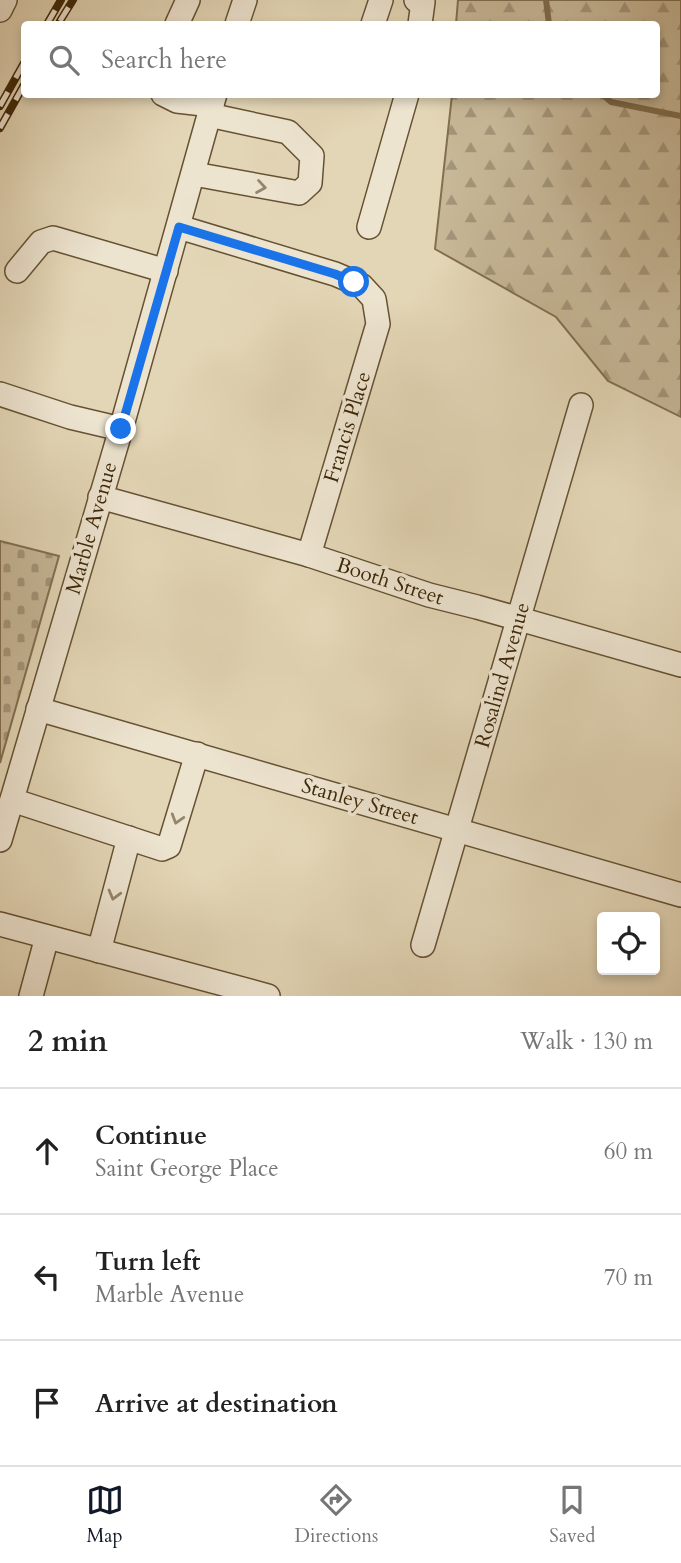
<!DOCTYPE html>
<html lang="en">
<head>
<meta charset="utf-8">
<style>
  body { margin:0; font-family:Cardo,serif; background:#f6f6f6; color:#222 }
  .controls { position:absolute; right:21px; bottom:21px; display:grid; overflow:hidden; border-radius:7px; box-shadow:0 4px 10px #0003 }
  .controls button { width:63px; height:63px; display:grid; place-items:center; padding:0; border:0; border-bottom:2px solid #e0e0e0; background:#fff; color:#222; font:35px sans-serif }
  .stop { position:absolute; width:21px; height:21px; margin:-16px; border:5px solid #1a73e8; border-radius:50%; background:#fff }
  .stop.end { background:#1a73e8; border-color:#fff; box-shadow:0 2px 7px #0008 }
  .list { margin:0; padding:0; list-style:none }
  h2 { display:flex; justify-content:space-between; align-items:center; height:91px; margin:0; padding:0 28px; font-size:30px }
  h2 small { font-size:23px; font-weight:400; color:#767676 }
  .list li { display:grid; grid-template-columns:46px 1fr auto; gap:21px; align-items:center; box-sizing:border-box; height:126px; padding:0 28px; border-top:2px solid #e0e0e0 }
  .list b { display:block; font-size:26px; white-space:nowrap }
  .list p { margin:0; font-size:23px; white-space:nowrap; color:#767676 }
  .list em { font-size:23px; font-style:normal; color:#767676 }
  .icon { flex:none; width:38px; height:38px; fill:none; stroke:currentColor; stroke-width:2; stroke-linecap:round; stroke-linejoin:round }
  .map { position:relative; flex:none; width:681px; height:996px; overflow:hidden }
  .search { position:absolute; background:#fff; box-shadow:0 4px 10px #0003; left:21px; right:21px; top:21px; height:77px; display:flex; align-items:center; gap:18px; box-sizing:border-box; padding:0 24px; border-radius:7px; color:#767676; font-size:26px }
  .sheet { height:469px; background:#fff }
  nav { display:flex; justify-content:space-around; align-items:center; box-sizing:border-box; height:98px; border-top:2px solid #e0e0e0; background:#fff; font-size:19px; color:#767676 }
  nav a { display:grid; justify-items:center; gap:4px }
  nav .on { color:#111827 }
  .map>svg:first-child { display:block }
  .forest { fill:url(#forest-firs); stroke:#826f50; stroke-width:2 }
  .cemetery { fill:url(#cemetery-stones); stroke:#826f50; stroke-width:2 }
  .lines { fill:none; stroke-linecap:round; stroke-linejoin:round }
  .stream { stroke:#7f6c4c; stroke-width:6 }
  .minor-casing { stroke:#665233; stroke-width:26 }
  .minor { stroke:#ede4d0; stroke-width:23 }
  .rail-casing { stroke:#3d2607; stroke-width:8 }
  .rail { stroke:#ede4d0; stroke-width:5; stroke-dasharray:16; stroke-linecap:butt }
  .oneway { stroke:#95856c }
  .route { stroke:#1a73e8; stroke-width:9 }
  .labels { text-anchor:middle; stroke-width:7; stroke-linejoin:round; paint-order:stroke }
  .street-label { font-size:21px; fill:#3d2607; stroke:#ede4d0 }
</style>
</head>
<body>
<div class="map">
<svg width="681" height="996" viewBox="0 0 681 996">
  <defs>
    <pattern id="forest-firs" width="22" height="20" patternUnits="userSpaceOnUse" patternTransform="scale(1.75)"><rect width="22" height="20" fill="#c7b898"/><path d="M5 1l3.5 6h-7zM16 11l3.5 6h-7z" fill="#a3957a"/></pattern>
    <pattern id="cemetery-stones" width="16" height="16" patternUnits="userSpaceOnUse" patternTransform="scale(1.75)"><rect width="16" height="16" fill="#c7b898"/><path d="M2 7V4a2 2 0 0 1 4 0v3zM10 15v-3a2 2 0 0 1 4 0v3z" fill="#a3957a"/></pattern>
  </defs>
  <rect width="100%" height="100%" fill="#e3d6b6"/>
  <filter id="stains"><feTurbulence type="fractalNoise" baseFrequency=".00286" numOctaves="4"/><feColorMatrix values="0 0 0 0 .2 0 0 0 0 .09 0 0 0 0 .02 0 0 0 .5 -.17"/></filter>
  <radialGradient id="worn" r=".72"><stop offset=".6" stop-color="#630" stop-opacity="0"/><stop offset="1" stop-color="#630" stop-opacity=".3"/></radialGradient>
  <polygon class="forest" points="458,0 681,0 681,417 608,381 556,317 435,249 452,95 656,94 656,24 456,24"/>
  <polygon class="cemetery" points="0,541 59,556 0,763"/>
  <g class="lines">
    <g class="stream">
      <polyline points="546,0 549,24"/>
      <polyline points="602,94 611,102 681,116"/>
    </g>
    <g class="minor-casing">
      <g id="minor">
        <polyline points="416,0 423,2 420,24"/>
        <polyline points="0,10 5,0"/>
        <polyline points="177,24 188,0"/>
        <polyline points="237,24 245,0"/>
        <polyline points="373,24 381,0"/>
        <polyline points="163,94 177,101 212,105"/>
        <polyline points="194,174 299,193 310,183 312,156 288,132 209,115"/>
        <polyline points="179,227 335,274 354,282 362,286 374,299 378,324 309,555"/>
        <polyline points="369,227 407,94"/>
        <polyline points="17,271 41,242 53,238 166,271"/>
        <polyline points="0,394 70,417 121,429"/>
        <polyline points="100,497 309,555 429,595 477,607 681,665"/>
        <polyline points="38,709 681,895"/>
        <polyline points="12,800 162,849 169,846 197,754"/>
        <polyline points="0,840 121,429 215,94"/>
        <polyline points="0,924 268,996"/>
        <polyline points="423,945 581,405"/>
        <polyline points="99,951 129,838"/>
        <polyline points="31,996 47,937"/>
      </g>
    </g>
    <use href="#minor" class="minor"/>
    <g class="rail-casing">
      <g id="rail">
        <polyline points="60,21 73,0"/>
        <polyline points="47,24 61,0"/>
        <polyline points="0,106 24,63"/>
        <polyline points="0,128 24,85"/>
      </g>
    </g>
    <use href="#rail" class="rail"/>
  </g>
  <defs><path id="oneway-chevron" d="M-2-3.5L2.5 0L-2 3.5" fill="none" stroke-width="1.6" stroke-linecap="round" stroke-linejoin="round" transform="scale(1.75)"/></defs>
  <g class="oneway">
    <use href="#oneway-chevron" transform="translate(261 187) rotate(9)"/>
    <use href="#oneway-chevron" transform="translate(177 819) rotate(107)"/>
    <use href="#oneway-chevron" transform="translate(114 895) rotate(105)"/>
  </g>
  <g class="lines">
    <polyline class="route" points="121,429 179,227 335,274 354,282"/>
  </g>
  <g class="labels">
    <g class="street-label">
      <text transform="translate(347 427) rotate(-73)" y="7">Francis Place</text>
      <text transform="translate(91 528) rotate(-74)" y="7">Marble Avenue</text>
      <text transform="translate(390 581) rotate(18)" y="7">Booth Street</text>
      <text transform="translate(502 675) rotate(-74)" y="7">Rosalind Avenue</text>
      <text transform="translate(360 801) rotate(16)" y="7">Stanley Street</text>
    </g>
  </g>
  <rect width="100%" height="100%" filter="url(#stains)"/>
  <rect width="100%" height="100%" fill="url(#worn)"/>
</svg>
<div class="controls">
<button><svg class="icon" aria-label="locate" viewBox="0 0 24 24"><circle cx="12" cy="12" r="6"/><path d="M12 2v4M12 18v4M2 12h4M18 12h4"/></svg></button>
</div>
<div class="stop" style="left:354px;top:282px"></div>
<div class="stop end" style="left:121px;top:429px"></div>
<div class="search"><svg class="icon" aria-label="search" viewBox="0 0 24 24"><circle cx="10" cy="10" r="6"/><path d="M15 15l6 6"/></svg>Search here</div>
</div>
<section class="sheet">
<h2>2 min<small>Walk · 130 m</small></h2>
<ul class="list">
<li><svg class="icon" aria-label="ahead" viewBox="0 0 24 24"><path d="M12 20V5M6 11l6-6 6 6"/></svg><div><b>Continue</b><p>Saint George Place</p></div><em>60 m</em></li>
<li><svg class="icon" aria-label="left" viewBox="0 0 24 24"><path d="M17 20v-9H6M10 6l-5 5 5 5"/></svg><div><b>Turn left</b><p>Marble Avenue</p></div><em>70 m</em></li>
<li><svg class="icon" aria-label="arrive" viewBox="0 0 24 24"><path d="M6 21V4h12l-3 4 3 4H6"/></svg><div><b>Arrive at destination</b></div></li>
</ul>
</section>
<nav>
<a class="on"><svg class="icon" aria-label="map" viewBox="0 0 24 24"><path d="M3 6l6-2 6 2 6-2v14l-6 2-6-2-6 2zM9 4v14M15 6v14"/></svg>Map</a>
<a><svg class="icon" aria-label="directions" viewBox="0 0 24 24"><path d="M12 3l9 9-9 9-9-9zM9 14v-3h6M13 9l2 2-2 2"/></svg>Directions</a>
<a><svg class="icon" aria-label="saved" viewBox="0 0 24 24"><path d="M7 4h10v16l-5-4-5 4z"/></svg>Saved</a>
</nav>
</body>
</html>
